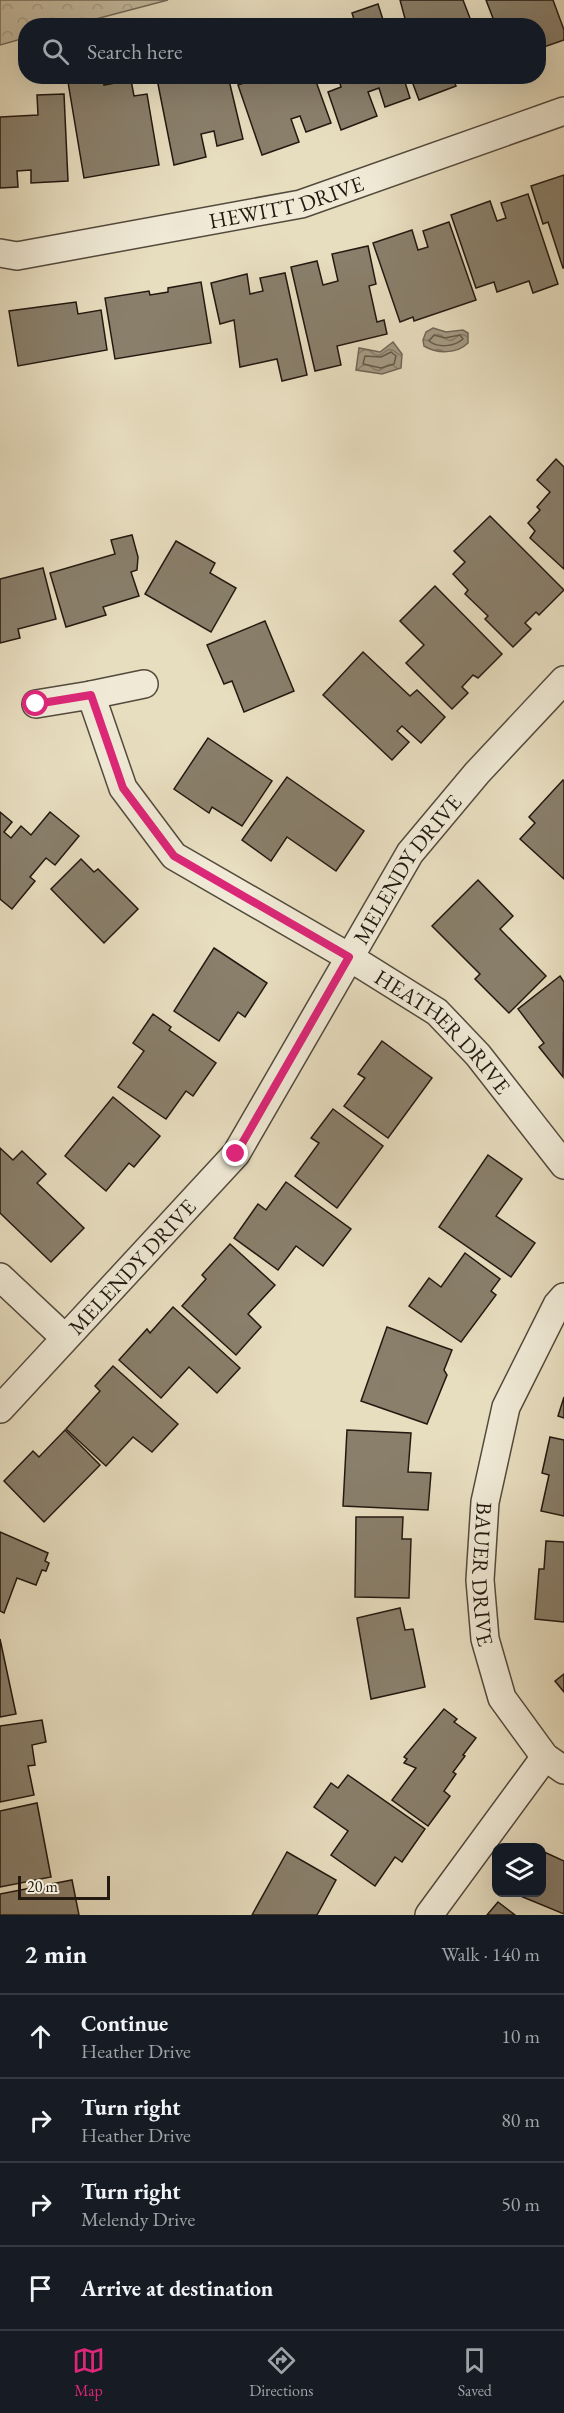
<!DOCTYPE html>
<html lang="en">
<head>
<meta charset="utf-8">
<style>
  body { margin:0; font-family:"EB Garamond",serif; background:#20242c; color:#f1f3f6 }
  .controls { position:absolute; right:18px; bottom:18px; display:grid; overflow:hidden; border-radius:12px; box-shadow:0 6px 24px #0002 }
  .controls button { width:54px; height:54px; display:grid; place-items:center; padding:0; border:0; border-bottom:2px solid #363941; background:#171b24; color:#f1f3f6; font:30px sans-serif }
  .scale { position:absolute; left:18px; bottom:15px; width:92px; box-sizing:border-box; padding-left:6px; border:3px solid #231911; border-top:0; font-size:16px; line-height:21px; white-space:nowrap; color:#231911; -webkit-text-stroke:4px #efe9d5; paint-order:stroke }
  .stop { position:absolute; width:18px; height:18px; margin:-14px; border:4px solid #db2777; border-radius:50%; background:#fff }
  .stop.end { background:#db2777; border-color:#fff; box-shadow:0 2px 6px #0008 }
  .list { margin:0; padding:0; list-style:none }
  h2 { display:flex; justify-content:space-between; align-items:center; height:78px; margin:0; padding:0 24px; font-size:26px }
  h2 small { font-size:20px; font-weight:400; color:#9ea1a6 }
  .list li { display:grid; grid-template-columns:39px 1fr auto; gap:18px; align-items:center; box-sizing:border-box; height:84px; padding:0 24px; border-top:2px solid #363941 }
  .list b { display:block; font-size:22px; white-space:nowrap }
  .list p { margin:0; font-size:20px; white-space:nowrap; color:#9ea1a6 }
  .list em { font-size:20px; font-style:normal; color:#9ea1a6 }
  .icon { flex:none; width:33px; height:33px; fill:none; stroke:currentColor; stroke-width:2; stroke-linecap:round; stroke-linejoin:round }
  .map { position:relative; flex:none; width:564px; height:1915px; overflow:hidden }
  .search { position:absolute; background:#171b24; box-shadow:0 6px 24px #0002; left:18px; right:18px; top:18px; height:66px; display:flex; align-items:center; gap:15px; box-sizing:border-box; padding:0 21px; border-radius:24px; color:#9ea1a6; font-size:22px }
  .sheet { height:414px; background:#171b24 }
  nav { display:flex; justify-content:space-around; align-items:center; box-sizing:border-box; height:84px; border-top:2px solid #363941; background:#171b24; font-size:16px; color:#9ea1a6 }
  nav a { display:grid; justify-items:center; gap:3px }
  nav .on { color:#db2777 }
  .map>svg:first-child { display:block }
  .forest { fill:url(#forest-crowns); stroke:#746a59; stroke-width:1.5 }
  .water { fill:url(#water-waves); stroke:#706656; stroke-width:1.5 }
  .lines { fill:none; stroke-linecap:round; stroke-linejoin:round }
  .shore { stroke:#645a4a; stroke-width:1.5 }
  .building { fill:#897f6b; stroke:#231911; stroke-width:1.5 }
  .minor-casing { stroke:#544a3c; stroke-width:30 }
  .minor { stroke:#efe9d5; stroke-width:27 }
  .route { stroke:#db2777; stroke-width:8 }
  .labels { text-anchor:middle; stroke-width:4.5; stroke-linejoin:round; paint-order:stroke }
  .street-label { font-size:22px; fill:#231911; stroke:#efe9d5 }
</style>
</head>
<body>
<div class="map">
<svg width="564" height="1915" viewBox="0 0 564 1915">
  <defs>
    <pattern id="forest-crowns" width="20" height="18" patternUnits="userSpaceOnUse" patternTransform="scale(1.5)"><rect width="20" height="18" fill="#c6bca1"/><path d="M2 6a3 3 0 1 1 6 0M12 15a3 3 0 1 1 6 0" fill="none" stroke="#aaa18a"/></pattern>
    <pattern id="water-waves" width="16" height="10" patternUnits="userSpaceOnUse" patternTransform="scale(1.5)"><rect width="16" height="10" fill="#a49a84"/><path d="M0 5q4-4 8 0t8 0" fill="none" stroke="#857d6b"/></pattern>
  </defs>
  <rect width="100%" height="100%" fill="#e7ddbf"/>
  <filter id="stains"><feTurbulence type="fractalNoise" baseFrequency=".00333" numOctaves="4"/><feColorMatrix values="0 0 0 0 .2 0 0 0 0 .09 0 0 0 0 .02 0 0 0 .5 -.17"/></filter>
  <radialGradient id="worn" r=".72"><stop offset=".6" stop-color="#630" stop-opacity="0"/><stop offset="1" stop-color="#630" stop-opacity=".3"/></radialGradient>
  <polygon class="forest" points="0,0 168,0 73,25 26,26 25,38 0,45"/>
  <g class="water">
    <path d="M433,328L446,332L463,330L468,333V343C457,354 437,354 424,346L423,340L426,332Z"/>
    <polygon points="393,342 402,354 401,368 382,374 356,370 359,348 380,352"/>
  </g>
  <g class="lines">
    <g class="shore">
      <path d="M434,335L445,338L460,335L463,339C454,347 438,348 429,341Z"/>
      <polygon points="391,352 396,356 394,364 381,368 363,364 365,356 381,357"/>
    </g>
  </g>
  <g class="building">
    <polygon points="400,0 463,0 473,26 407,26"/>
    <polygon points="486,0 553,0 564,30 564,40 541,48 538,26 496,26"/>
    <polygon points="378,4 385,26 356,26 352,13"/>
    <polygon points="67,76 103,76 104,85 131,80 134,96 147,94 159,165 84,178"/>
    <polygon points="168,76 228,76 243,139 217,146 214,131 201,134 206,157 174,165 157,79"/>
    <polygon points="249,76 314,76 331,123 306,132 300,116 291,119 299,142 262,155 238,85 250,81"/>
    <polygon points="338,76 403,76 410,98 385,107 379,88 368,92 377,116 341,130 328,92 341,87"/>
    <polygon points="410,76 452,76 456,86 419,100"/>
    <polygon points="64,94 68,181 31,183 31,170 17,171 18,187 0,188 0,117 38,115 37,95"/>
    <polygon points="564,175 564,268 563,268 548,222 543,224 531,186"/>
    <polygon points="528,194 558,284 533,293 529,281 497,292 494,282 476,288 451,215 490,201 497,221 506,218 501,203"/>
    <polygon points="449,222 476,300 414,321 413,317 400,322 373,243 412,230 418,250 428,247 423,231"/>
    <polygon points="368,246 376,284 369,286 377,322 384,320 387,334 337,346 341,365 315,371 291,267 317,261 323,285 338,281 332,254"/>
    <polygon points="285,273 307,375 282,381 277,359 240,367 234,320 220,324 211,283 247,274 250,294 263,291 260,278"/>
    <polygon points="201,282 211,343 115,359 105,298 149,291 150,295 168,292 168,288"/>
    <polygon points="76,302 78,314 101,310 107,350 18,366 9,311"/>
    <polygon points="556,459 564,467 564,569 530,538 535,531 528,523 540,510 537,507 550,492 537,480"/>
    <polygon points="490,516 564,590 539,615 536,612 525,623 531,629 513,647 485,619 488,616 465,594 468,590 453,574 465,562 454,551"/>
    <polygon points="132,535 138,557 137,570 131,572 139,596 103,607 106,615 66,627 50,573 115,554 111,540"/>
    <polygon points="176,541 215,563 210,573 236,588 211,632 145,594"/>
    <polygon points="43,568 56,619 18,629 20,638 0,643 0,579"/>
    <polygon points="435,586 502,654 478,678 473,675 462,687 468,693 452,709 406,663 424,645 400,621"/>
    <polygon points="265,621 294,691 244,712 232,681 224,684 207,645"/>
    <polygon points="363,652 410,696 417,690 445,717 421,743 402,726 397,731 409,742 392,760 323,695"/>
    <polygon points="208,738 272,781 242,826 212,807 209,813 174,789"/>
    <polygon points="287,777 364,831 336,871 287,837 271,861 242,840"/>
    <polygon points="563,780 564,781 564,879 520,839 535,823 529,817"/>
    <polygon points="0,812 12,822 4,832 11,838 21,826 31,835 50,812 79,836 55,865 46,858 30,877 35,881 12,909 0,899"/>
    <polygon points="81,859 94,872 98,869 138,909 104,943 51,889"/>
    <polygon points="478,880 513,916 500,929 546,976 509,1013 475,979 480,974 432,926"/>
    <polygon points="214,948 267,983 245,1017 238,1012 219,1041 174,1011"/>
    <polygon points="560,976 564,982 563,1077 539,1047 544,1043 518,1009"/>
    <polygon points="153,1014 171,1027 169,1030 216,1063 193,1096 186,1091 166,1119 118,1087 144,1051 133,1043"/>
    <polygon points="382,1041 432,1078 388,1138 344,1106 365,1078 358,1074"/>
    <polygon points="113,1097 160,1136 134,1167 129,1163 106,1191 65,1156"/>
    <polygon points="333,1109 383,1146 337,1208 295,1176 319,1143 311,1138"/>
    <polygon points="0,1148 13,1160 22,1151 46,1174 37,1183 84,1228 51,1262 0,1213"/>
    <polygon points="488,1155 522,1179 496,1216 535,1243 511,1277 439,1227"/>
    <polygon points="286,1182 351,1229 323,1266 296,1246 278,1270 234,1238 258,1204 266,1210"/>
    <polygon points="230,1244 275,1285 248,1314 261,1327 236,1355 182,1306 206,1279 202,1275"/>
    <polygon points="465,1253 500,1279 491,1291 496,1295 461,1342 409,1306 429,1278 441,1287"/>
    <polygon points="173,1307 240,1368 217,1393 189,1367 161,1398 119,1360 147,1329 150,1333"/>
    <polygon points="387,1327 452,1350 444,1370 447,1375 427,1424 361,1401"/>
    <polygon points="113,1366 178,1424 152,1452 133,1437 106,1466 66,1429 100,1391 95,1386"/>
    <polygon points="564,1397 564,1418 558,1416"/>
    <polygon points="65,1430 100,1465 44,1522 4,1481 33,1451 39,1457"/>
    <polygon points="347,1430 411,1433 408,1472 431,1473 428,1510 343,1506"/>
    <polygon points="550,1437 564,1440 564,1516 541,1511 549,1475 542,1473"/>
    <polygon points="356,1517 403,1517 402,1539 411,1539 409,1598 355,1597"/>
    <polygon points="0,1532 48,1553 45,1561 49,1563 46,1571 42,1570 36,1585 17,1578 4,1613 0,1611"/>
    <polygon points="546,1541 564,1542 564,1622 535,1619 539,1569 544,1569"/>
    <polygon points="400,1608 405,1630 413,1629 425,1687 371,1699 357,1618"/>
    <polygon points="0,1639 16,1714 0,1717"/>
    <polygon points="564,1674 564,1692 555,1681"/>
    <polygon points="444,1709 457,1719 454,1722 476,1738 463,1755 465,1756 453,1772 456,1774 444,1791 450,1796 428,1826 392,1800 416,1768 404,1763 407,1759 404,1757"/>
    <polygon points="42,1720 46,1742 32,1745 35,1765 28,1766 34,1795 0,1802 0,1726"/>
    <polygon points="348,1775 425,1829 402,1862 395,1857 375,1886 331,1855 348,1831 314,1807 331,1783 338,1788"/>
    <polygon points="37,1803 51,1877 0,1887 0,1811"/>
    <polygon points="542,1851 564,1861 564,1914 518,1895 519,1892 542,1892"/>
    <polygon points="287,1852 336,1880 317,1915 252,1915"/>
    <polygon points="72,1880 79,1915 0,1915 0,1894"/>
    <polygon points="498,1902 515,1915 487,1915"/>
  </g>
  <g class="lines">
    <g class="minor-casing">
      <g id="minor">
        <path id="s1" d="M0,253L17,256L301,204L564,111"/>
        <polyline points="91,695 144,684"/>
        <path id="s2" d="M36,704L91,695L123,788L174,856L349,957L437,1012L478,1055L564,1165"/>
        <polyline points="0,1277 65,1338"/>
        <path id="s3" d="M564,1297L557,1305L506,1407L485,1502L480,1580L485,1639L502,1698L545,1757L564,1770"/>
        <path id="s4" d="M0,1409L236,1154L410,853L477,773L564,680"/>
        <polyline points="429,1915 545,1757"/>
      </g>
    </g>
    <use href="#minor" class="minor"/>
  </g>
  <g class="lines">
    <polyline class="route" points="36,704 91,695 123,788 174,856 349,957 236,1154"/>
  </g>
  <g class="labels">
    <g class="street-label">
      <text dy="8" stroke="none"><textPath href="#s1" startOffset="292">HEWITT DRIVE</textPath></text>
      <text dy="8" stroke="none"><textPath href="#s4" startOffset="680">MELENDY DRIVE</textPath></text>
      <text dy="8" stroke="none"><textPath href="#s2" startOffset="562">HEATHER DRIVE</textPath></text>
      <text dy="8" stroke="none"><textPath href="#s4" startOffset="194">MELENDY DRIVE</textPath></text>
      <text dy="8" stroke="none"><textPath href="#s3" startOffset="294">BAUER DRIVE</textPath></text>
    </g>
  </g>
  <rect width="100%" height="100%" filter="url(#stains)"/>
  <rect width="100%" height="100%" fill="url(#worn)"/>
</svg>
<div class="controls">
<button><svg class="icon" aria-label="layers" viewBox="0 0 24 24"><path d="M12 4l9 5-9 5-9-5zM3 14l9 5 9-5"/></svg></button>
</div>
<div class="scale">20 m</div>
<div class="stop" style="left:36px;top:704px"></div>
<div class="stop end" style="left:236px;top:1154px"></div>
<div class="search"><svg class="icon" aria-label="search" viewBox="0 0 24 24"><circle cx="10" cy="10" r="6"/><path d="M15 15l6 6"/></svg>Search here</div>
</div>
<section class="sheet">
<h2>2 min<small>Walk · 140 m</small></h2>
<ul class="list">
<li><svg class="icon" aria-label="ahead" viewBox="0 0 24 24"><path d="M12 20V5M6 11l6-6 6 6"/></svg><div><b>Continue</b><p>Heather Drive</p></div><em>10 m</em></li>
<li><svg class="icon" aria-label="right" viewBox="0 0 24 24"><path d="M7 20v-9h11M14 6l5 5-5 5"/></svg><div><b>Turn right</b><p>Heather Drive</p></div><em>80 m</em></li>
<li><svg class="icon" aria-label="right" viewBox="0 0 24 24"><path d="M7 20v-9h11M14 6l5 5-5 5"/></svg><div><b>Turn right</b><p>Melendy Drive</p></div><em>50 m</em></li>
<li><svg class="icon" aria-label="arrive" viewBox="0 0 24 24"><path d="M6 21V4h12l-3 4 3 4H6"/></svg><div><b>Arrive at destination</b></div></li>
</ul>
</section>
<nav>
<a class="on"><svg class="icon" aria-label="map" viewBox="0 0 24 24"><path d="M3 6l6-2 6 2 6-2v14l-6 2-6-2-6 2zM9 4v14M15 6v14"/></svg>Map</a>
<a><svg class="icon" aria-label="directions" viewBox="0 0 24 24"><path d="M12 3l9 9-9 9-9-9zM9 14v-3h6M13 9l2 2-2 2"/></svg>Directions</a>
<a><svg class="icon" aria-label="saved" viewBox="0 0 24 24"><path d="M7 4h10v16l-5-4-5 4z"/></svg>Saved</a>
</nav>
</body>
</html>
